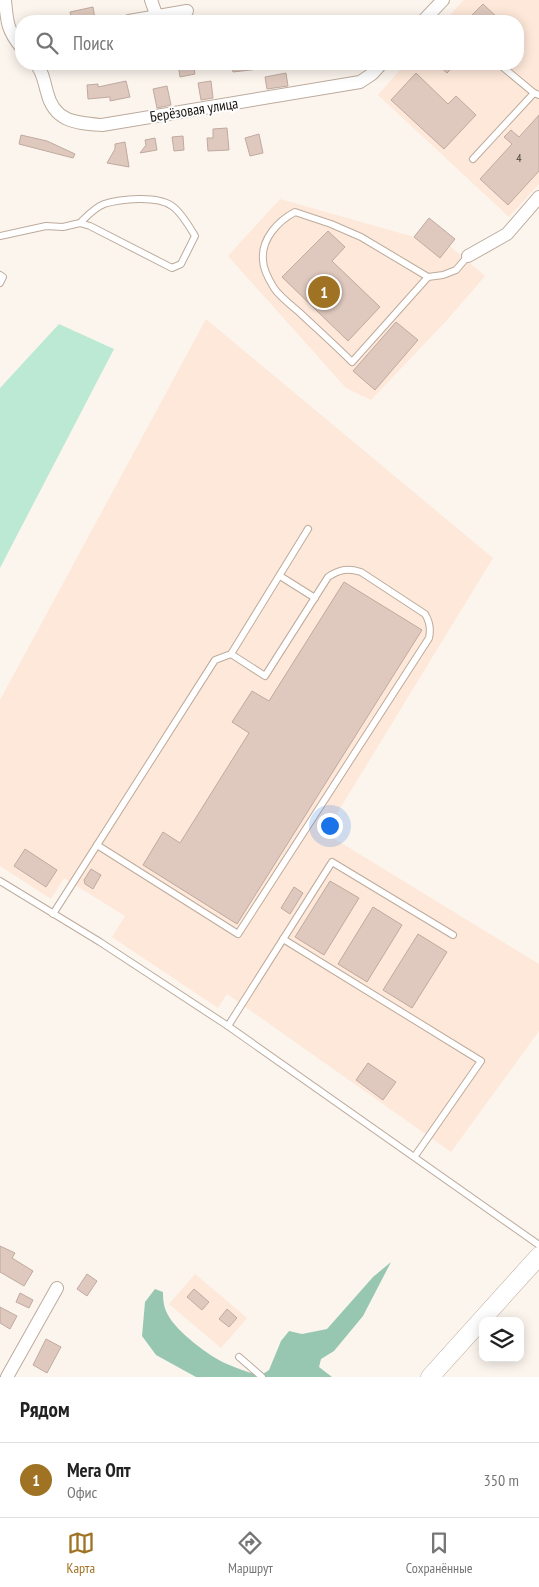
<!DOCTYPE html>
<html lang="ru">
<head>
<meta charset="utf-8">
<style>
  body { margin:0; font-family:"PT Sans Narrow",sans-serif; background:#f6f6f6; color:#222 }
  .controls { position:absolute; right:15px; bottom:15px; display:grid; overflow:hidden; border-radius:10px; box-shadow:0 2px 12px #0003 }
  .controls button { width:45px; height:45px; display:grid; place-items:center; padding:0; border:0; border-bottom:1px solid #e0e0e0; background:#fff; color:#222; font:25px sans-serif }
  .you { position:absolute; left:329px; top:825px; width:18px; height:18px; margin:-12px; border:4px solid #fff; border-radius:50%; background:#1a73e8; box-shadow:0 0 0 8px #1a73e833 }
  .badge { display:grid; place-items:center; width:32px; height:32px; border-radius:50%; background:#a07324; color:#fff; font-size:16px; font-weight:700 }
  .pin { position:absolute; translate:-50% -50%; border:2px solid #fff; box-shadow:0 1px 5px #0006 }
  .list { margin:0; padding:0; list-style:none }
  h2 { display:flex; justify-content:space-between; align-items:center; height:65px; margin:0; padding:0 20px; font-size:21px }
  h2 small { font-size:16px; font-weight:400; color:#767676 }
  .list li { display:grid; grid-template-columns:32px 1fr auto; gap:15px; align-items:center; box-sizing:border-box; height:75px; padding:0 20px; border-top:1px solid #e0e0e0 }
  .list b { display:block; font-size:19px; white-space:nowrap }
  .list p { margin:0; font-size:16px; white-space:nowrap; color:#767676 }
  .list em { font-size:16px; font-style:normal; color:#767676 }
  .icon { flex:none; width:28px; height:28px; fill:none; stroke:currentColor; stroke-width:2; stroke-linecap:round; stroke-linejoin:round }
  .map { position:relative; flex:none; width:539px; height:1377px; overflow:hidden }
  .search { position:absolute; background:#fff; box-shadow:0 2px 12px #0003; left:15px; right:15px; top:15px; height:55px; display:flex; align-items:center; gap:12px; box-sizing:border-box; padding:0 18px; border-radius:20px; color:#767676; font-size:19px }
  .sheet { height:140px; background:#fff }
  nav { display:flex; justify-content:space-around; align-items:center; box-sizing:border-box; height:70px; border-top:1px solid #e0e0e0; background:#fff; font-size:14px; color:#767676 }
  nav a { display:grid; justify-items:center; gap:2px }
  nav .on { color:#a07324 }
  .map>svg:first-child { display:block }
  .industrial { fill:#fde8d9 }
  .green { fill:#bce9d3 }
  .forest { fill:#97c7b0 }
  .building { fill:#dfc9be; stroke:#c0aaa0 }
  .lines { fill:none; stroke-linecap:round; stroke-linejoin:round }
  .service-casing { stroke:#bdab9c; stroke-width:8 }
  .minor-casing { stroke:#bdab9c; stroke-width:14 }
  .secondary-casing { stroke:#bdab9c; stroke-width:19 }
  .service { stroke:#fff; stroke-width:6 }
  .minor { stroke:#fff; stroke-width:12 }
  .secondary { stroke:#fff; stroke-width:18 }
  .labels { text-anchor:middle; stroke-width:4; stroke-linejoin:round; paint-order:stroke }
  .number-label { font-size:12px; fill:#4b413b }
  .street-label { font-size:15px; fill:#1a140f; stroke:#fff }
</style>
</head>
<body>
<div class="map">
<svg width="539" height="1377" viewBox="0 0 539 1377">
  <rect width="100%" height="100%" fill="#fcf5ee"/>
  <g class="industrial">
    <polygon points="464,0 539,0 539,184 509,217 378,95 405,64 518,64 518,21 444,21"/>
    <polygon points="280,199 414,237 440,258 450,246 485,276 448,319 371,400 346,388 228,256"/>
    <polygon points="206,319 493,558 325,833 539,964 539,1031 451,1152 227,994 218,1008 112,937 125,916 64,878 51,899 0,866 0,700"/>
    <polygon points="195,1274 247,1318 221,1348 169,1304"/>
  </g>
  <polygon class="green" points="59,324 114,349 0,568 0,388"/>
  <path class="forest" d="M391,1262L363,1316L334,1351L321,1359L319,1367L332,1377H196L156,1355L142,1336L145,1302L155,1289L163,1292C163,1301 164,1308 168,1315C176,1331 210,1357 227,1364C238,1369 249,1372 260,1376L269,1370L281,1341L289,1331L302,1334L327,1329L373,1277Z"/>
  <g class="building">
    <polygon points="483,4 501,21 466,21"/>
    <polygon points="93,7 95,19 85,21 72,21 70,12"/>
    <polygon points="178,64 193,64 195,74 180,77"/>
    <polygon points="232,64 259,64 259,69 233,72"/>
    <polygon points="437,64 456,64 447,73"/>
    <polygon points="286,73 288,86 267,89 265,77"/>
    <polygon points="416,73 448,104 456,96 476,115 444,149 391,100"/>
    <polygon points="126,81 130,97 110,101 110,97 88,99 87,85 98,84 98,87"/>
    <polygon points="211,81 213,98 201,100 198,83"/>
    <polygon points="167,86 171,105 157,108 153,89"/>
    <polygon points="539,115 539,171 508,205 480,179 512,144 504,137 511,130 519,137"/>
    <polygon points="227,128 229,150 208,151 207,138 213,138 213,129"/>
    <polygon points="259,134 263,153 250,156 245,138"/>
    <polygon points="21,135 47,141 75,154 73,158 19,144"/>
    <polygon points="183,136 184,150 174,151 172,137"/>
    <polygon points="155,138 157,150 140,153 146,145 145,140"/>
    <polygon points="125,142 129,167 107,163 115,149 115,144"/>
    <polygon points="429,218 455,239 440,258 414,237"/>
    <polygon points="328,231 345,247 332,261 380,307 348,341 282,277"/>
    <polygon points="396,322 418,340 375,390 353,371"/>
    <polygon points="344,582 422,630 237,924 143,865 163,832 180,843 249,733 232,722 252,691 269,701"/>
    <polygon points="25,849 57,870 46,887 14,866"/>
    <polygon points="91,869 101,875 93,889 85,884 84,880"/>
    <polygon points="330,881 359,898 324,955 295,937"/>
    <polygon points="294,887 303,893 290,914 281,908"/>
    <polygon points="373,907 402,925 367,982 338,964"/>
    <polygon points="418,934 447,952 412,1008 383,990"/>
    <polygon points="368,1063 396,1082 383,1100 356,1080"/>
    <polygon points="0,1246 15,1253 12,1258 33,1271 24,1286 0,1272"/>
    <polygon points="87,1274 97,1281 87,1296 77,1289"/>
    <polygon points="194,1289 209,1302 202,1310 187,1297"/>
    <polygon points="20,1293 33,1300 29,1308 16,1302"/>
    <polygon points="0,1307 17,1316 10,1329 0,1323"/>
    <polygon points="227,1309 237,1318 229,1327 219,1319"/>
    <polygon points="46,1339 61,1347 47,1373 33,1365"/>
  </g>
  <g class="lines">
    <g class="service-casing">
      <g id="service">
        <polyline points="499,64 534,93 539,95"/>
        <polyline points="473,159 534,93"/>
        <path d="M0,236L46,226L63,227L80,223L90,226L172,268L181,264L195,236C189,226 181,212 172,206C157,195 120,199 104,204C94,208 87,216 80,223"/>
        <polyline points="0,275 3,277 0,283"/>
        <path d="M428,277L352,362C335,345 317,329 299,312C291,305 280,297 274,288C269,280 263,270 263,260C261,239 278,221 295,212L331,224L361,237L428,277L443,275L456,270L468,256"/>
        <polyline points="280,576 315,598"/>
        <path d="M97,845L238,934L429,638C431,629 430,622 425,614L361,572C348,568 340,569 328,577L265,676L231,654"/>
        <polyline points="0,881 100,942 228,1026 539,1245"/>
        <polyline points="53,914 215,660 231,654 308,529"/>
        <polyline points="283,939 481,1061 415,1156"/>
        <polyline points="228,1026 332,862 453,935"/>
        <polyline points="239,1357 262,1377"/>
      </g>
    </g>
    <g class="minor-casing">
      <g id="minor">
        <path d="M5,0C7,21 7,30 21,47"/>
        <polyline points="151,0 157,17"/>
        <polyline points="129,21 187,11"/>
        <polyline points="423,21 443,0"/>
        <path d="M36,64C43,72 44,82 47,92C54,122 76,123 102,125L360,82L372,74L381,64"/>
        <polyline points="468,256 507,234 539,197"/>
        <polyline points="7,1377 57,1288"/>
      </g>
    </g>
    <g class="secondary-casing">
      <polyline id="secondary" points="430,1377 539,1256"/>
    </g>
    <use href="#service" class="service"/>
    <use href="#minor" class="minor"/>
    <use href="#secondary" class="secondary"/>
  </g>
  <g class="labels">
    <g class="number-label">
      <text x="519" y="162">4</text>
    </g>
    <g class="street-label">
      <text transform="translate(194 110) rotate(-9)" y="5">Берёзовая улица</text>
    </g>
  </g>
</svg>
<div class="controls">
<button><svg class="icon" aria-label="layers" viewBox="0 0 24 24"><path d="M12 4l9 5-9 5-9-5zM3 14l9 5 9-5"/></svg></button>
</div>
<div class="you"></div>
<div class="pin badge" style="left:324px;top:292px">1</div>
<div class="search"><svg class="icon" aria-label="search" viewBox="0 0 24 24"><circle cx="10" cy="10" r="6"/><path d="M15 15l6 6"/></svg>Поиск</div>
</div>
<section class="sheet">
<h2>Рядом<small></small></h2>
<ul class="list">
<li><span class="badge">1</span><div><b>Мега Опт</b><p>Офис</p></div><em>350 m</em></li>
</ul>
</section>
<nav>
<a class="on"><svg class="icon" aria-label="map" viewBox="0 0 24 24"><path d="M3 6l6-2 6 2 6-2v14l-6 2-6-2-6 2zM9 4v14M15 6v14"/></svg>Карта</a>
<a><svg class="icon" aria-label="directions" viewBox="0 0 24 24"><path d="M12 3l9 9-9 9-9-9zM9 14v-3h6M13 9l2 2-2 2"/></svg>Маршрут</a>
<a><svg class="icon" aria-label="saved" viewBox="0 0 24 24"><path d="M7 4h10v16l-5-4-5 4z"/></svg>Сохранённые</a>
</nav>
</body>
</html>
